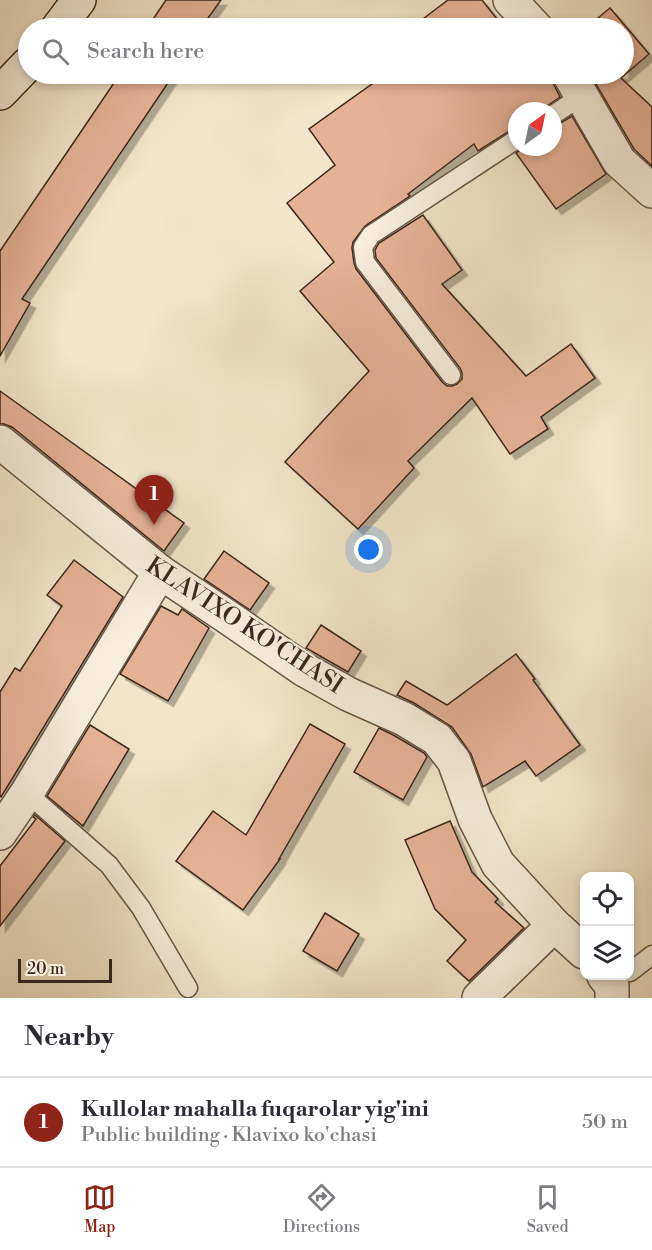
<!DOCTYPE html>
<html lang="en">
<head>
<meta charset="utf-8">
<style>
  body { margin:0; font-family:"Libre Bodoni",serif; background:#f2f2f3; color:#2b2b33 }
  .controls { position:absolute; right:18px; bottom:18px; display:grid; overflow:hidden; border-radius:12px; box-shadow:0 3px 9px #0003 }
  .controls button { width:54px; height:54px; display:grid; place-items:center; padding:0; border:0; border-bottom:2px solid #e1e1e2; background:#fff; color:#2b2b33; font:30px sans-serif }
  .compass { position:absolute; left:508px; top:102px; width:54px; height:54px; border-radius:50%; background:#fff; box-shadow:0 3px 9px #0003; rotate:33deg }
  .scale { position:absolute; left:18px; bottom:15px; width:94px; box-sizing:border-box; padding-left:6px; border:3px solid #3b281d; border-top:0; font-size:16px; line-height:21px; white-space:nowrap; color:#3b281d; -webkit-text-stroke:4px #f7eedc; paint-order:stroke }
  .you { position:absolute; left:369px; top:550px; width:21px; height:21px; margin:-15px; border:4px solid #fff; border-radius:50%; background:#1a73e8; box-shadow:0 0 0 9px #1a73e833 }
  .badge { display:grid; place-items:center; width:39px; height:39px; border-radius:50%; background:#8f2418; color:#fff; font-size:20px; font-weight:700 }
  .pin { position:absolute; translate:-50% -50px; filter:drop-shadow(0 2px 3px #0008) }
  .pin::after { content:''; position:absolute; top:32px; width:21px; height:18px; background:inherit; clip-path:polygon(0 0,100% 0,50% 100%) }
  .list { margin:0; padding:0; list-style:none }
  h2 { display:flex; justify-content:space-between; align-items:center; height:78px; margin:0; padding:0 24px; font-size:26px }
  h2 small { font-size:20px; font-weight:400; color:#7c7c81 }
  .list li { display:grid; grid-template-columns:39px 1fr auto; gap:18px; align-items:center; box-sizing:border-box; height:90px; padding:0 24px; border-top:2px solid #e1e1e2 }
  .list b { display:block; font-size:22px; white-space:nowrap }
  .list p { margin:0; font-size:20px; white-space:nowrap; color:#7c7c81 }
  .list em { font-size:20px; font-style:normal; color:#7c7c81 }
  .icon { flex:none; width:33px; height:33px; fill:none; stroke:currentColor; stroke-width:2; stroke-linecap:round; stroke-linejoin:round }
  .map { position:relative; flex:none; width:652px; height:998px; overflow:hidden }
  .search { position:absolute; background:#fff; box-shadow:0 3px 9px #0003; left:18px; right:18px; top:18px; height:66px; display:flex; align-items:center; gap:15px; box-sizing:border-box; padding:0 21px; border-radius:33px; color:#7c7c81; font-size:22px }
  .sheet { height:168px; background:#fff }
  nav { display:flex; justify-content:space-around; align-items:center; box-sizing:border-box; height:84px; border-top:2px solid #e1e1e2; background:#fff; font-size:16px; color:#7c7c81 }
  nav a { display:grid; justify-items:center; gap:3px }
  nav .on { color:#8f2418 }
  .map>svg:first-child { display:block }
  .building { fill:#e6b296; stroke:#3b281d; stroke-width:1.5; filter:url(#shadow) }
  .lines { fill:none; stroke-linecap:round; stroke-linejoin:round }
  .service-casing { stroke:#695748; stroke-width:21 }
  .minor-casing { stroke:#695748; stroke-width:36 }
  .secondary-casing { stroke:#3b281d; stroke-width:36 }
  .service { stroke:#f7eedc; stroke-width:18 }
  .minor { stroke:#f7eedc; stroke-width:33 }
  .secondary { stroke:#f7eedc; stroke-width:33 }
  .labels { text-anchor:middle; stroke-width:4.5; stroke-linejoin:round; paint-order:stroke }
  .street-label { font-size:24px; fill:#3b281d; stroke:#f7eedc }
</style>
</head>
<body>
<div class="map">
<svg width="652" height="998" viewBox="0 0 652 998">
  <defs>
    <filter id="shadow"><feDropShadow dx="5.5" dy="5.5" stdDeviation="0" flood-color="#0004"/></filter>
  </defs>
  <rect width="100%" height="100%" fill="#f2e5c9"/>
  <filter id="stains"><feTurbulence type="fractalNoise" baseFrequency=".00333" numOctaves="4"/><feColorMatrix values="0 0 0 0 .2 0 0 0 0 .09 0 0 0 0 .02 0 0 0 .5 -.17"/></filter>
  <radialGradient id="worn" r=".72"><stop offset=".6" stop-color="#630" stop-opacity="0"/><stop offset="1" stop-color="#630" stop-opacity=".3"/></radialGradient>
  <g class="building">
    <polygon points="166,0 221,0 201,28 147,28"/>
    <polygon points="448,0 482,0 504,28 411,28"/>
    <polygon points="610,8 649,54 621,78 652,107 652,166 634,149 590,74 624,74 624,28 586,28"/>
    <polygon points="120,74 174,74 22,299 30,303 0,356 0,251"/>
    <polygon points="386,74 550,74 553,83 560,97 547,106 543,111 517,111 517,128 511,130 478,151 474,144 408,194 410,196 365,226 353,242 352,248 354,263 356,269 442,382 447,386 452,386 457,384 462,379 462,373 460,368 376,258 375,250 379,243 423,215 462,270 442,284 526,376 571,344 595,378 541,417 548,429 510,454 472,398 408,461 414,468 358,529 285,462 369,371 300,291 334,262 287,203 335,165 309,129"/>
    <polygon points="572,116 606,174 556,209 516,153 525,147 553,147 553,126 559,124"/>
    <polygon points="0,391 184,523 164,551 12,427 4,424 0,424"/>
    <polygon points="224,551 269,583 250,610 204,579"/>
    <polygon points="74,560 123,597 1,797 0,796 0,692 15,668 20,671 62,606 47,595"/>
    <polygon points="161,606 178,615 182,609 209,628 168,701 120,674"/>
    <polygon points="321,625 361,651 348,672 306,648"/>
    <polygon points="516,654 535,679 533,680 580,745 536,776 525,761 483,787 471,754 452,727 414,703 397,695 406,681 447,705"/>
    <polygon points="310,724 345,744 279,859 280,859 243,910 176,861 213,811 246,835"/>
    <polygon points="90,725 129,749 83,826 47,796"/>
    <polygon points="379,728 395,736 424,753 427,757 403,800 354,772"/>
    <polygon points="35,815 65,841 0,926 0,866 36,819 33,817"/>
    <polygon points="450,821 472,872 498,899 495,902 524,928 469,981 447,961 466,940 435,909 405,840"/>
    <polygon points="325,913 359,934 337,971 303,951"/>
  </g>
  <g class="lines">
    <g class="service-casing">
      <g id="service">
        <polyline points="553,115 583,95"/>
        <polyline points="451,375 365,262 363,247 371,235 517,139"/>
        <polyline points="27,793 109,865 141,908 188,988"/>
        <polyline points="630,972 652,955"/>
      </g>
    </g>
    <g class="minor-casing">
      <g id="minor">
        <polyline points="510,0 536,28"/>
        <polyline points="569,74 619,161 652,191"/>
        <polyline points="0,442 160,572 226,616 303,669 348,694 404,719 437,739 454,761 475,819 498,864 554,925 584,952"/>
        <polyline points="0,833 27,793 160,572"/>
        <polyline points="604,976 612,986 612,998"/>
        <polyline points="479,998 554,925"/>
      </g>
    </g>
    <g class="secondary-casing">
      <g id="secondary">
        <polyline points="58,28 79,0"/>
        <polyline points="0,93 28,64"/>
      </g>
    </g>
    <use href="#service" class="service"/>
    <use href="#minor" class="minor"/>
    <use href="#secondary" class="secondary"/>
  </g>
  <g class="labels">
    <g class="street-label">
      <text transform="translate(245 625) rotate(33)" y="8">KLAVIXO KO'CHASI</text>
    </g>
  </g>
  <rect width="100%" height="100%" filter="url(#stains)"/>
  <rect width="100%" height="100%" fill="url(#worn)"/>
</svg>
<div class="controls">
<button><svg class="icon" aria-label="locate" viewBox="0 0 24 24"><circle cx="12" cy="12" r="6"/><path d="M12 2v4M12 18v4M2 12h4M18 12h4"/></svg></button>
<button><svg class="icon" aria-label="layers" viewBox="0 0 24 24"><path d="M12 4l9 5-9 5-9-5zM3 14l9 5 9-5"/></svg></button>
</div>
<svg class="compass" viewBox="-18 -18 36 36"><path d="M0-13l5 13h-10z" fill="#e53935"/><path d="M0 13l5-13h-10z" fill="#7c7c81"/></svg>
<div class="scale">20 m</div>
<div class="you"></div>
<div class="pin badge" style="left:154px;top:525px">1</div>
<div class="search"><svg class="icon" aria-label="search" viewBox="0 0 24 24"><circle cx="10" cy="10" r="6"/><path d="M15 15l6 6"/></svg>Search here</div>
</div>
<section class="sheet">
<h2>Nearby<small></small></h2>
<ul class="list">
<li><span class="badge">1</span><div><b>Kullolar mahalla fuqarolar yig'ini</b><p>Public building · Klavixo ko'chasi</p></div><em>50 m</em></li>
</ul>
</section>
<nav>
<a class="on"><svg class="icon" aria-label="map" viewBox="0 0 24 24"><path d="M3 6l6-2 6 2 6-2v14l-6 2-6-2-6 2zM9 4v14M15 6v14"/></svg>Map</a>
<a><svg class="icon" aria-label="directions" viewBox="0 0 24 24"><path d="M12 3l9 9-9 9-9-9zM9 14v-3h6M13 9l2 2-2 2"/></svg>Directions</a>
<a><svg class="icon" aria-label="saved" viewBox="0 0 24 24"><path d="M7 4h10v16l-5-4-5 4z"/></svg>Saved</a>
</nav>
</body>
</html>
